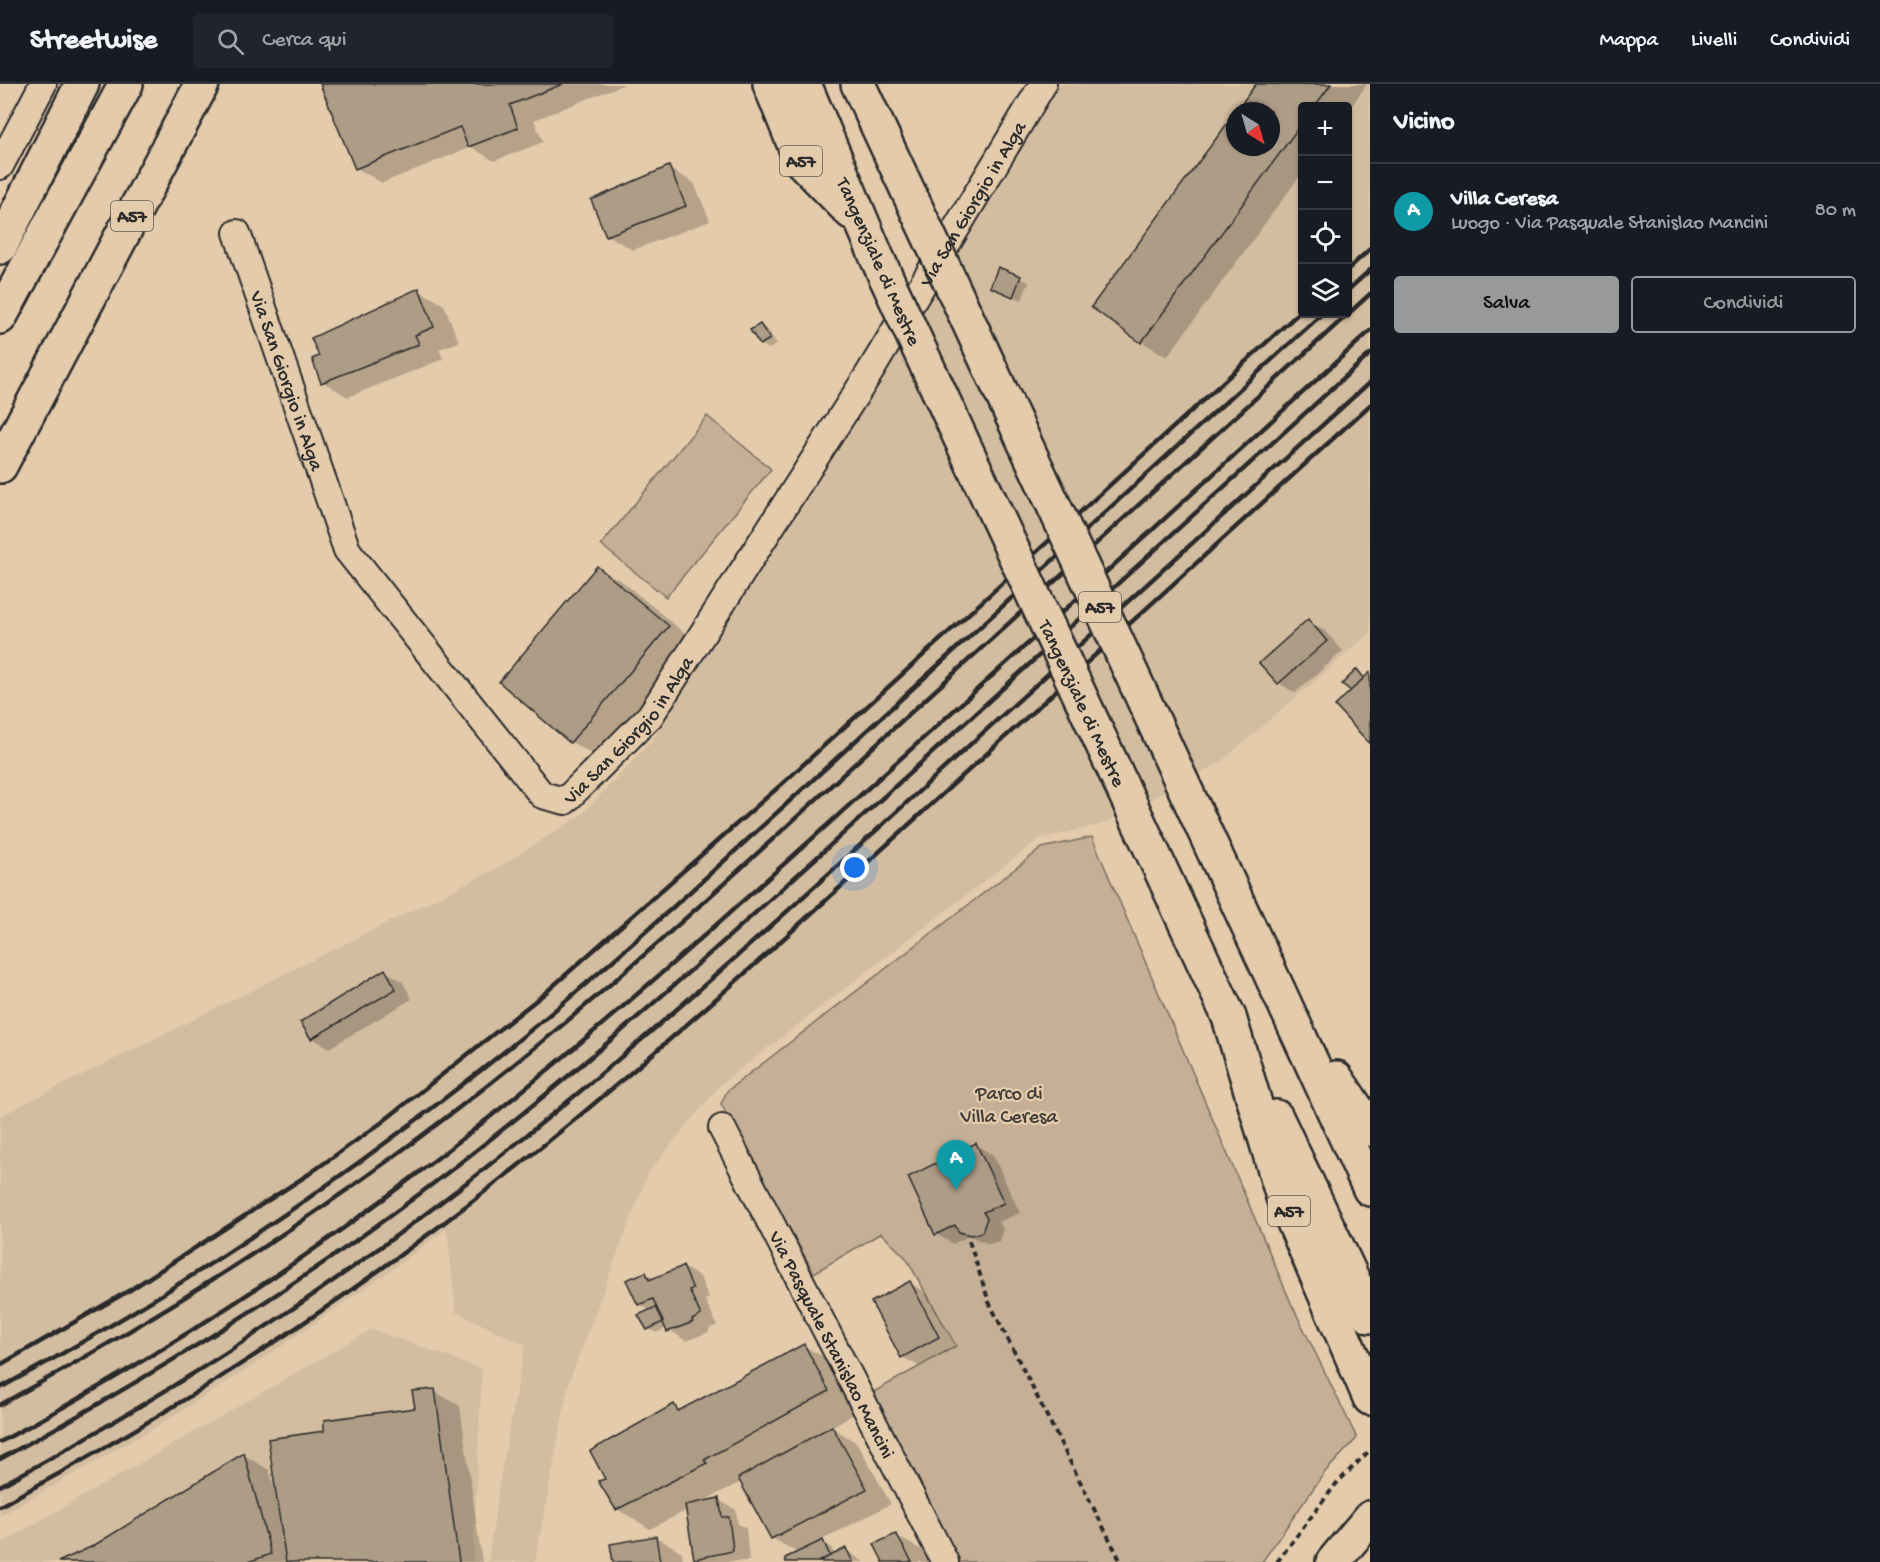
<!DOCTYPE html>
<html lang="it">
<head>
<meta charset="utf-8">
<style>
  body { margin:0; font-family:"Gochi Hand",sans-serif; background:#20242c; color:#f1f3f6 }
  .controls { position:absolute; right:18px; top:18px; display:grid; overflow:hidden; border-radius:6px; box-shadow:0 2px 4px #0004 }
  .controls button { width:54px; height:54px; display:grid; place-items:center; padding:0; border:0; border-bottom:2px solid #363941; background:#171b24; color:#f1f3f6; font:30px sans-serif }
  .compass { position:absolute; left:1226px; top:18px; width:54px; height:54px; border-radius:50%; background:#171b24; box-shadow:0 2px 4px #0004; rotate:143deg }
  .you { position:absolute; left:855px; top:784px; width:21px; height:21px; margin:-15px; border:4px solid #fff; border-radius:50%; background:#1a73e8; box-shadow:0 0 0 9px #1a73e833 }
  .badge { display:grid; place-items:center; width:39px; height:39px; border-radius:50%; background:#98999b; color:#fff; font-size:20px; font-weight:700 }
  .pin { position:absolute; translate:-50% -50px; filter:drop-shadow(0 2px 3px #0008) }
  .pin::after { content:''; position:absolute; top:32px; width:21px; height:18px; background:inherit; clip-path:polygon(0 0,100% 0,50% 100%) }
  .list { margin:0; padding:0; list-style:none }
  h2 { display:flex; justify-content:space-between; align-items:center; height:78px; margin:0; padding:0 24px; font-size:26px }
  h2 small { font-size:20px; font-weight:400; color:#9ea1a6 }
  .list li { display:grid; grid-template-columns:39px 1fr auto; gap:18px; align-items:center; box-sizing:border-box; height:96px; padding:0 24px; border-top:2px solid #363941 }
  .list b { display:block; font-size:22px; white-space:nowrap }
  .list p { margin:0; font-size:20px; white-space:nowrap; color:#9ea1a6 }
  .list em { font-size:20px; font-style:normal; color:#9ea1a6 }
  .actions { display:flex; gap:12px; padding:18px 24px }
  .actions a { flex:1; padding:14px 0; border:2px solid #98999b; border-radius:6px; text-align:center; font-size:21px; color:#98999b }
  .actions .main { background:#98999b; color:#111 }
  .icon { flex:none; width:33px; height:33px; fill:none; stroke:currentColor; stroke-width:2; stroke-linecap:round; stroke-linejoin:round }
  .map { position:relative; flex:none; width:1370px; height:1478px; overflow:hidden }
  header { display:flex; align-items:center; gap:36px; box-sizing:border-box; height:84px; padding:0 30px; background:#171b24; border-bottom:2px solid #363941 }
  header strong { font-size:28px }
  nav { display:flex; gap:33px; margin-inline-start:auto; font-size:21px }
  .search { width:420px; height:54px; background:#20242c; display:flex; align-items:center; gap:15px; box-sizing:border-box; padding:0 21px; border-radius:6px; color:#9ea1a6; font-size:22px }
  main { display:flex }
  aside { flex:1; background:#171b24 }
  .map>svg:first-child { display:block }
  .built { fill:#d3bda1; fill-rule:evenodd }
  .green { fill:#c5b097; stroke:#786e61; stroke-width:1.5 }
  .shadow { fill:#0003 }
  .building { fill:#ad9c86; stroke:#2b2b2b; stroke-width:1.5 }
  .lines { fill:none; stroke-linecap:round; stroke-linejoin:round }
  .minor-casing { stroke:#2b2b2b; stroke-width:30 }
  .tertiary-casing { stroke:#2b2b2b; stroke-width:38 }
  .motorway-casing { stroke:#2b2b2b; stroke-width:38 }
  .path { stroke:#2b2b2b; stroke-width:4; stroke-dasharray:6 4.5; stroke-linecap:butt }
  .minor { stroke:#e3cbac; stroke-width:26 }
  .tertiary { stroke:#e3cbac; stroke-width:33 }
  .motorway { stroke:#e3cbac; stroke-width:33 }
  .rail { stroke:#2b2b2b; stroke-width:4.5 }
  .motorway-bridge-casing { stroke:#2b2b2b; stroke-width:38; stroke-linecap:butt }
  .motorway-bridge { stroke:#e3cbac; stroke-width:33 }
  .labels { text-anchor:middle; stroke-width:4.5; stroke-linejoin:round; paint-order:stroke }
  .shield { fill:#e3cbac; stroke:#625b52; stroke-width:1.5 }
  .shield-label { font-size:18px; font-weight:bold; fill:#2b2b2b }
  .street-label { font-size:20px; fill:#2b2b2b; stroke:#e3cbac }
  .park-label { font-size:20px; fill:#423f3b; stroke:#e3cbac }
</style>
</head>
<body>
<header>
<strong>Streetwise</strong>
<div class="search"><svg class="icon" aria-label="search" viewBox="0 0 24 24"><circle cx="10" cy="10" r="6"/><path d="M15 15l6 6"/></svg>Cerca qui</div>
<nav><a>Mappa</a><a>Livelli</a><a>Condividi</a></nav>
</header>
<main>
<div class="map">
<svg width="1370" height="1478" viewBox="0 0 1370 1478">
  <rect width="100%" height="100%" fill="#e3cbac"/>
  <filter id="ink" filterUnits="userSpaceOnUse"><feTurbulence type="fractalNoise" baseFrequency=".0167" numOctaves="2"/><feDisplacementMap in="SourceGraphic" scale="12" xChannelSelector="R" yChannelSelector="G"/><feConvolveMatrix kernelMatrix="1 2 1 2 8 2 1 2 1" color-interpolation-filters="sRGB"/></filter>
  <g filter="url(#ink)">
    <g class="built">
      <path d="M1060,0H1370V549L1221,678L1103,740L1039,755L721,1000L648,1089L569,1298L535,1478H488L499,1401L525,1261L456,1228L447,1144L390,1187L248,1285L149,1347L0,1432V1032L499,783L581,731L650,659ZM1302,22H1348V230H1302ZM1235,27H1271V63H1235Z"/>
      <polygon points="372,1245 482,1285 473,1478 0,1478 0,1460"/>
    </g>
    <g class="green">
      <polygon points="707,332 771,385 666,513 601,461"/>
      <polygon points="1092,753 1291,1219 1357,1354 1325,1388 1262,1478 956,1478 870,1310 956,1262 906,1174 881,1149 814,1189 721,1020 727,1007 1042,764"/>
    </g>
    <g class="shadow">
      <polygon points="322,0 625,0 534,36 543,58 494,77 471,63 382,99 357,84"/>
      <polygon points="1258,0 1367,0 1348,27 1348,22 1302,22 1302,89 1167,273 1142,258 1094,222 1235,63 1271,63 1271,27 1238,27"/>
      <polygon points="668,84 694,99 710,137 633,166 607,151"/>
      <polygon points="999,185 1029,198 1022,216 992,203"/>
      <polygon points="418,206 444,221 459,258 439,265 443,275 348,313 323,298"/>
      <polygon points="760,242 768,246 777,260 769,265 761,260"/>
      <polygon points="598,484 623,498 694,557 596,672 571,658"/>
      <polygon points="1308,537 1325,547 1343,567 1295,609 1279,599"/>
      <polygon points="385,887 402,897 412,915 329,964 312,954"/>
      <polygon points="976,1061 993,1071 1020,1129 999,1138 1003,1145 999,1157 989,1160 969,1152 953,1160 936,1150"/>
      <polygon points="683,1183 700,1193 709,1215 705,1215 717,1241 709,1245 709,1248 686,1257 667,1244 656,1249 648,1244 651,1227 639,1220 646,1190 655,1195"/>
      <polygon points="910,1199 927,1209 955,1263 919,1282 902,1273"/>
      <polygon points="804,1262 838,1281 861,1326 831,1343 857,1359 891,1420 820,1457 831,1463 835,1472 846,1466 864,1478 787,1478 798,1469 772,1454 741,1398 701,1418 719,1416 736,1426 738,1440 746,1444 749,1477 702,1478 695,1474 687,1426 650,1445 617,1425 607,1395 674,1322 682,1327"/>
      <polygon points="434,1307 460,1322 482,1478 61,1478 93,1463 244,1371 269,1386 275,1407 277,1407 326,1348 417,1325"/>
      <polygon points="896,1452 922,1466 928,1478 885,1478"/>
      <polygon points="656,1453 682,1468 683,1478 615,1478"/>
    </g>
    <g class="building">
      <polygon points="320,0 563,0 510,21 518,44 468,63 460,43 355,85"/>
      <polygon points="1256,0 1331,0 1315,22 1302,22 1302,39 1141,259 1091,223 1235,29 1235,63 1271,63 1271,27 1236,27"/>
      <polygon points="669,82 686,122 606,152 591,116"/>
      <polygon points="998,183 1021,192 1013,213 990,203"/>
      <polygon points="419,204 434,243 415,251 419,260 321,299 312,275 319,272 311,254"/>
      <polygon points="760,240 770,255 760,261 750,246"/>
      <polygon points="597,482 669,542 570,659 499,598"/>
      <polygon points="1308,535 1327,557 1278,600 1259,579"/>
      <polygon points="1357,585 1364,594 1351,607 1342,600"/>
      <polygon points="1370,588 1370,660 1335,622"/>
      <polygon points="385,885 396,905 311,955 300,938"/>
      <polygon points="976,1059 1004,1119 983,1128 987,1134 982,1148 971,1151 959,1148 955,1141 935,1151 908,1093"/>
      <polygon points="683,1182 693,1205 689,1206 701,1231 692,1236 693,1238 667,1248 653,1215 638,1221 626,1196 646,1188 649,1196"/>
      <polygon points="910,1197 939,1253 901,1274 871,1218"/>
      <polygon points="656,1223 663,1238 647,1246 638,1231"/>
      <polygon points="804,1260 829,1307 704,1376 707,1379 616,1426 598,1397 605,1395 590,1367 674,1320 678,1327"/>
      <polygon points="435,1305 459,1478 286,1478 268,1355 324,1347 324,1336 415,1324 412,1307"/>
      <polygon points="832,1342 867,1405 771,1455 738,1394"/>
      <polygon points="244,1369 271,1470 248,1478 58,1478 93,1462"/>
      <polygon points="719,1414 722,1433 729,1433 733,1467 694,1475 685,1421"/>
      <polygon points="896,1450 912,1478 883,1478 874,1460"/>
      <polygon points="656,1452 660,1478 613,1478 610,1460"/>
      <polygon points="823,1456 830,1472 818,1478 786,1478 785,1474"/>
      <polygon points="846,1464 853,1478 818,1478"/>
    </g>
    <g class="lines">
      <g class="minor-casing">
        <g id="minor">
          <polyline points="0,82 43,0"/>
          <path id="s1" d="M237,149L347,466L542,711L565,717L650,632L870,288L1043,0"/>
          <path id="s2" d="M722,1044L945,1478"/>
        </g>
      </g>
      <g class="tertiary-casing">
        <polyline id="tertiary" points="1333,1478 1370,1434"/>
      </g>
      <g class="motorway-casing">
        <g id="motorway">
          <polyline points="770,0 801,77 851,128"/>
          <polyline points="804,0 878,176"/>
          <polyline points="858,0 922,137"/>
          <polyline points="0,163 82,0"/>
          <polyline points="0,233 126,0"/>
          <polyline points="0,382 202,0"/>
          <polyline points="1279,908 1370,1105"/>
          <polyline points="1229,933 1283,1113 1370,1314"/>
          <polyline points="1336,994 1370,1045"/>
          <polyline points="1276,1033 1370,1232"/>
        </g>
      </g>
      <g class="path">
        <polyline points="969,1157 989,1218 1121,1478"/>
        <polyline points="1277,1478 1336,1400 1370,1366"/>
      </g>
      <use href="#minor" class="minor"/>
      <use href="#tertiary" class="tertiary"/>
      <use href="#motorway" class="motorway"/>
      <g class="rail">
        <polyline points="1348,185 1370,165"/>
        <polyline points="1348,206 1370,186"/>
        <polyline points="0,1281 130,1206 309,1090 381,1039 544,910 783,699 1302,226"/>
        <path d="M0,1304C168,1214 330,1105 480,987C601,892 714,786 828,682C994,532 1157,380 1322,230"/>
        <path d="M0,1321C200,1212 391,1084 566,938C675,847 779,749 884,653C1046,506 1208,358 1370,210"/>
        <path d="M0,1358C146,1280 287,1189 418,1089C579,967 728,831 877,696C1042,547 1206,398 1370,247"/>
        <path d="M0,1375C122,1309 241,1237 355,1157C553,1017 731,851 911,688C1064,549 1217,410 1370,270"/>
        <path d="M0,1402C153,1319 301,1225 440,1119C623,980 793,823 963,667C1098,544 1234,421 1370,298"/>
        <path d="M0,1422C192,1319 376,1197 545,1060C681,950 809,832 937,715C1082,583 1226,452 1370,321"/>
      </g>
      <g class="motorway-bridge-casing">
        <g id="motorway-bridge">
          <polyline points="922,137 1279,908"/>
          <path id="s3" d="M878,176L1229,933"/>
        </g>
      </g>
      <use href="#motorway-bridge" class="motorway-bridge"/>
    </g>
  </g>
  <g class="labels">
    <g class="shield">
      <rect x="780" y="62" width="42" height="30" rx="4.5"/>
      <rect x="111" y="117" width="42" height="30" rx="4.5"/>
      <rect x="1079" y="508" width="42" height="30" rx="4.5"/>
      <rect x="1268" y="1112" width="42" height="30" rx="4.5"/>
    </g>
    <g class="shield-label">
      <text x="801" y="83">A57</text>
      <text x="132" y="138">A57</text>
      <text x="1100" y="529">A57</text>
      <text x="1289" y="1133">A57</text>
    </g>
    <g class="street-label">
      <text dy="7" stroke="none"><textPath href="#s1" startOffset="1398">Via San Giorgio in Alga</textPath></text>
      <text transform="translate(880 177) rotate(66)" y="7">Tangenziale di Mestre</text>
      <text dy="7" stroke="none"><textPath href="#s1" startOffset="156">Via San Giorgio in Alga</textPath></text>
      <text dy="7" stroke="none"><textPath href="#s3" startOffset="488">Tangenziale di Mestre</textPath></text>
      <text dy="7" stroke="none"><textPath href="#s1" startOffset="768">Via San Giorgio in Alga</textPath></text>
      <text dy="7" stroke="none"><textPath href="#s2" startOffset="243">Via Pasquale Stanislao Mancini</textPath></text>
    </g>
    <g class="park-label">
      <text x="1009" y="1015">Parco di<tspan x="1009" dy="23">Villa Ceresa</tspan></text>
    </g>
  </g>
</svg>
<div class="controls">
<button>+</button>
<button>−</button>
<button><svg class="icon" aria-label="locate" viewBox="0 0 24 24"><circle cx="12" cy="12" r="6"/><path d="M12 2v4M12 18v4M2 12h4M18 12h4"/></svg></button>
<button><svg class="icon" aria-label="layers" viewBox="0 0 24 24"><path d="M12 4l9 5-9 5-9-5zM3 14l9 5 9-5"/></svg></button>
</div>
<svg class="compass" viewBox="-18 -18 36 36"><path d="M0-13l5 13h-10z" fill="#e53935"/><path d="M0 13l5-13h-10z" fill="#9ea1a6"/></svg>
<div class="you"></div>
<div class="pin badge" style="left:956px;top:1106px;background:#0f9aa8">A</div>
</div>
<aside>
<h2>Vicino<small></small></h2>
<ul class="list">
<li><span class="badge" style="background:#0f9aa8">A</span><div><b>Villa Ceresa</b><p>Luogo · Via Pasquale Stanislao Mancini</p></div><em>80 m</em></li>
</ul>
<div class="actions"><a class="main">Salva</a><a>Condividi</a></div>
</aside>
</main>
</body>
</html>
